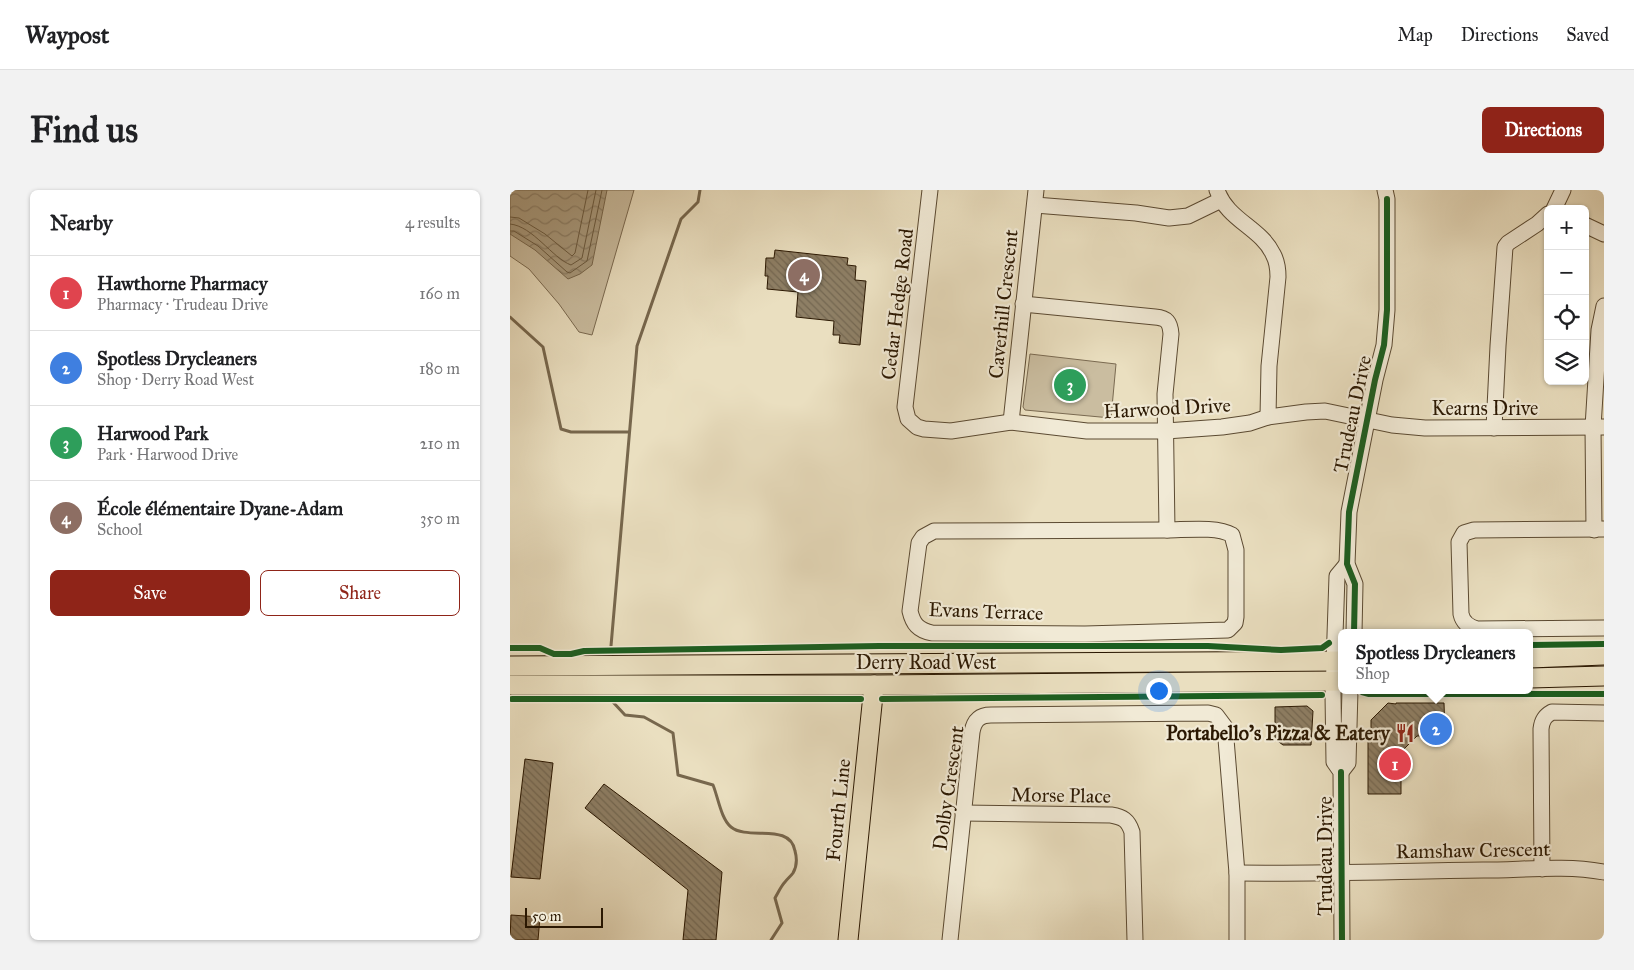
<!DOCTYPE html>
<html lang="en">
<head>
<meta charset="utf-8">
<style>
  body { margin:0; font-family:"IM FELL Great Primer",serif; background:#f2f2f2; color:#202124 }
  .controls { position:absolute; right:15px; top:15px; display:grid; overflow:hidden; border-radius:8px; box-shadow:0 1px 4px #0004 }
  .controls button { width:45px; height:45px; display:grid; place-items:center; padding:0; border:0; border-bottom:1px solid #e0e0e0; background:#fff; color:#202124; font:25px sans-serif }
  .scale { position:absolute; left:15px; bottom:12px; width:78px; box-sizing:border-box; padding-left:5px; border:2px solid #2b1802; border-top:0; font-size:14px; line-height:18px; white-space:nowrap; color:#2b1802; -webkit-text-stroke:4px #f1ead6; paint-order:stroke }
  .you { position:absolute; left:648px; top:500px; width:18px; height:18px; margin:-12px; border:4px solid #fff; border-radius:50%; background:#1a73e8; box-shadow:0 0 0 8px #1a73e833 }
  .badge { display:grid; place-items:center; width:32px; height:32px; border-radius:50%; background:#8f2418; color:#fff; font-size:16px; font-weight:700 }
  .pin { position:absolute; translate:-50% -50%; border:2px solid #fff; box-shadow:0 1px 5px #0006 }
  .popup { position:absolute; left:828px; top:439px; width:195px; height:65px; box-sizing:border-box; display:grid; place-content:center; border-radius:8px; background:#fff; filter:drop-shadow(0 1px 4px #0005); font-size:16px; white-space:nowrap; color:#757577 }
  .popup b { font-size:19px; color:#202124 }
  .popup::after { content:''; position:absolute; left:50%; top:100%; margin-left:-10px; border:10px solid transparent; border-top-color:#fff }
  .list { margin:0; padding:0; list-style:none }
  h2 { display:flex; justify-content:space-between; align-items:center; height:65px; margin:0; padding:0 20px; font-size:21px }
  h2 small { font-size:16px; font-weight:400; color:#757577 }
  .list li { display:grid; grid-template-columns:32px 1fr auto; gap:15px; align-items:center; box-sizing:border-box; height:75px; padding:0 20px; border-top:1px solid #e0e0e0 }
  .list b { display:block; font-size:19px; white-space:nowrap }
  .list p { margin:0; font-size:16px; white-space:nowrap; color:#757577 }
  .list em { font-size:16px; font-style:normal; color:#757577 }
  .actions { display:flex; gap:10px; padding:15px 20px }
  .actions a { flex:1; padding:11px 0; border:1px solid #8f2418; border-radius:8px; text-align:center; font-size:18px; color:#8f2418 }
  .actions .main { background:#8f2418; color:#fff }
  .icon { flex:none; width:28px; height:28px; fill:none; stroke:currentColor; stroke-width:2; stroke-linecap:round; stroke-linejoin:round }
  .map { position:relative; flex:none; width:1094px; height:750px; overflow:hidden; border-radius:8px }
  header { display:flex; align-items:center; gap:30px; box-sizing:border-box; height:70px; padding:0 25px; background:#fff; border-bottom:1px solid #e0e0e0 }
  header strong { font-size:24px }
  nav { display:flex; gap:28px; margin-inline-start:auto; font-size:18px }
  .intro { display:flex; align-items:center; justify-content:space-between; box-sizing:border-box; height:120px; padding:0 30px }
  h1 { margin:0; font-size:35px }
  .button { padding:12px 22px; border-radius:8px; background:#8f2418; color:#fff; font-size:18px; font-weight:700 }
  main { display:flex; gap:30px; padding:0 30px }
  aside { flex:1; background:#fff; border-radius:8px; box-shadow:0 1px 4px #0004 }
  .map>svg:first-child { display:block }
  .green { fill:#cabda0; stroke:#7a6a51 }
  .water { fill:url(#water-waves); stroke:#77674d }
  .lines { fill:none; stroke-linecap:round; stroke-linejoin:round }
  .shore { stroke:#6a5a40; stroke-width:1 }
  .stream { stroke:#77674d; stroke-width:3 }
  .building { fill:url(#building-back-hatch); stroke:#2b1802 }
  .minor-casing { stroke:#5b4a32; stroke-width:17 }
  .major-casing { stroke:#2b1802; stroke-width:21 }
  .minor { stroke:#f1ead6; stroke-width:15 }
  .major { stroke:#eadfc0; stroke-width:19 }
  .cycleway-casing { stroke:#f1ead6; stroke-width:9 }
  .cycleway { stroke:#1b5e20; stroke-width:6 }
  .labels { text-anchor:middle; stroke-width:4.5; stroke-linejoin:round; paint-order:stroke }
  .street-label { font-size:20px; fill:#2b1802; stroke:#f1ead6 }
  .poi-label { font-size:20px; font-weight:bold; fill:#2b1802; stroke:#f1ead6; text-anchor:end }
</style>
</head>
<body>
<header>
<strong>Waypost</strong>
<nav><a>Map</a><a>Directions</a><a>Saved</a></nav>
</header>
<div class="intro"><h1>Find us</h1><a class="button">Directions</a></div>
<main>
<aside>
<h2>Nearby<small>4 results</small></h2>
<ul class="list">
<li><span class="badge" style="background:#e0444e">1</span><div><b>Hawthorne Pharmacy</b><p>Pharmacy · Trudeau Drive</p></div><em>160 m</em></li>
<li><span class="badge" style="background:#3f7fe0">2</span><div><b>Spotless Drycleaners</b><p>Shop · Derry Road West</p></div><em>180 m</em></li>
<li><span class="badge" style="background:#2e9e5b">3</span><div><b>Harwood Park</b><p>Park · Harwood Drive</p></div><em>210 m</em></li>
<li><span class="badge" style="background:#8d6e63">4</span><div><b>École élémentaire Dyane-Adam</b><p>School</p></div><em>350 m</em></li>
</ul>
<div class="actions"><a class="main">Save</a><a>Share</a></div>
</aside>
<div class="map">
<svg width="1094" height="750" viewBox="0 0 1094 750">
  <defs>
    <pattern id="water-waves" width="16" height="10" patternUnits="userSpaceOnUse" patternTransform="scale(1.25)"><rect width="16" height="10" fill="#a99b7f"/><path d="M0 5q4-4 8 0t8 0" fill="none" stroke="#8a7d66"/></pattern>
    <pattern id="building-back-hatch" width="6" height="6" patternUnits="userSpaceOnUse" patternTransform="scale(1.25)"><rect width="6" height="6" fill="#8e7f65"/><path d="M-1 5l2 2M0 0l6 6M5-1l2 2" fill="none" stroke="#746751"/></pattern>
  </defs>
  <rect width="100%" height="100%" fill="#eadfc0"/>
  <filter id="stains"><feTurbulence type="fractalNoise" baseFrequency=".004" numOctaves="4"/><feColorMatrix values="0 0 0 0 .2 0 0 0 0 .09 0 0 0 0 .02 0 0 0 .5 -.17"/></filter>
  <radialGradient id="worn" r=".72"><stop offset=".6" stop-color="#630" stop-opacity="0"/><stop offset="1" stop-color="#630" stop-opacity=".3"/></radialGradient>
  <g class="green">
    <polygon points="0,0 124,0 82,145 69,142 49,114 19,79 0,66"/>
    <polygon points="520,164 606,174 601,228 515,220 513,217"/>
  </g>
  <polygon class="water" points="0,0 97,0 82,75 70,84 58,89 25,60 0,44"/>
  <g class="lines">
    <g class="shore">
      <polyline points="0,27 9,28 35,44 62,66 65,63 78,0"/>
      <path d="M0,34C23,36 42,68 61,75L72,68L86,0"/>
      <polyline points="0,41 4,41 28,56 57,82 60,83 77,71 92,0"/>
    </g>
    <g class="stream">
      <polyline points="0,127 33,157 51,239 61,242 119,242"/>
      <polyline points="101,456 127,156 171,29 188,12 190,0"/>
      <path d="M102,511L115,525L134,527L163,543L168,585L203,595C208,607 211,629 221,637C238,651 280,632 285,661C287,668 287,676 283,683C281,686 277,689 275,692C271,696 268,703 265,708L272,733L261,750"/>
    </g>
  </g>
  <g class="building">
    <polygon points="265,60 338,68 337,75 346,76 345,90 356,91 350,155 329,153 330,145 323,145 324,131 286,127 288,102 257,99 258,86 255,86 256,68 264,68"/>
    <polygon points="878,513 886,514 886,513 934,513 935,545 907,546 891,562 891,604 858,604 858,544 861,544 861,530"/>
    <polygon points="797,516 803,521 801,555 773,555 765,549 765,517"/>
    <polygon points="15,569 43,573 30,689 1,687"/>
    <polygon points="94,594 212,682 206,750 173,750 178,700 75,618"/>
    <polygon points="1,725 30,727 28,750 0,750"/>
  </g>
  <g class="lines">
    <g class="minor-casing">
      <g id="minor">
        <polyline points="420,0 395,217 398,229 407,237 414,239 441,241 501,232 577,241 656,241 712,237 740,233 758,227 796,222 815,221 882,235 915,238 1094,237"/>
        <path d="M707,0C717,30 751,38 763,64C767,71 768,79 768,87L759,176L758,227"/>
        <polyline points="525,15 626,23 659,28 678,26 711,10"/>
        <polyline points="1044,19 1053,0"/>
        <polyline points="1075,35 1094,44"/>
        <path d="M513,114L645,127C657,128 660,132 661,144L655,204L657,340"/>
        <polyline points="501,232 526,0"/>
        <polyline points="984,238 988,156 995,57 998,53 1027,34 1038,24"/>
        <path d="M1094,339L964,340L954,343L949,352L951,424C953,433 959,437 967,439L1094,438"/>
        <path d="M657,340C675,340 707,336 722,345L726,360V427L725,433L718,440L575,444L422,443C408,440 403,434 400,421L409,353L413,347L424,341Z"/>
        <polyline points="1084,340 1083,237 1089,140 1094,116"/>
        <polyline points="844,443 845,394 837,374 839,322 865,190 874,155 877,120 877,9 875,0"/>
        <polyline points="831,582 838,573 840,500"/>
        <path d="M453,623L601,625C613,627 618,630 622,642L625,750"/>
        <path d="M1032,679L1031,539C1032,530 1035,526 1042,522L1094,523"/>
        <path d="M727,683C809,684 891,681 973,680C1013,680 1054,675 1094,682"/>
        <path d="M440,750L462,542C464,531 469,525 481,525L698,523L706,525L715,537L727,683V750"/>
        <polyline points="832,750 831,582 824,572 823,504 827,386 837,374"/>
      </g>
    </g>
    <g class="major-casing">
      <g id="major">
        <polyline points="1020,468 1094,465"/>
        <polyline points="0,476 832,471"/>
        <polyline points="1020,488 1094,486"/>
        <polyline points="0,495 364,495 832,491"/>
        <polyline points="338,750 364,495"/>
      </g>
    </g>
    <use href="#minor" class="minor"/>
    <use href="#major" class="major"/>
    <g class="cycleway-casing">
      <g id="cycleway">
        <polyline points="844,443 845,394 837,374 839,322 865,190 874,155 877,120 877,9"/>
        <polyline points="1020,455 1094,454"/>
        <polyline points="1,458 30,458 44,464 61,464 74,461 369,456 698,456 771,460 812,458 819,453"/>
        <polyline points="852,502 859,504 1094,504"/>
        <polyline points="2,509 351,509"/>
        <polyline points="372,509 812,505"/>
        <polyline points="831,582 832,750"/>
      </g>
    </g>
    <use href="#cycleway" class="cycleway"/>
  </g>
  <defs>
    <g id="restaurant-bare" transform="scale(1.5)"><path d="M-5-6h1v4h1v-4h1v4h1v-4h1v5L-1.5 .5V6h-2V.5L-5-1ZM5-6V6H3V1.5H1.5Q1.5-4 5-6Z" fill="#8f2418" stroke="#f1ead6" stroke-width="2.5" paint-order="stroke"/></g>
  </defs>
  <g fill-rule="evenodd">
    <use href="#restaurant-bare" x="895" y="543"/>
  </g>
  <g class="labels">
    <g class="street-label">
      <text transform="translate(387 114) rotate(-83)" y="7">Cedar Hedge Road</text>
      <text transform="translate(493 114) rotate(-84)" y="7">Caverhill Crescent</text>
      <text transform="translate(657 218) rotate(-3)" y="7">Harwood Drive</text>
      <text x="975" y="225">Kearns Drive</text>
      <text transform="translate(842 224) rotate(-78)" y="7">Trudeau Drive</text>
      <text transform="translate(476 421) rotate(2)" y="7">Evans Terrace</text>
      <text x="416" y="479">Derry Road West</text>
      <text transform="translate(438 598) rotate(-82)" y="7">Dolby Crescent</text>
      <text transform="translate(551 605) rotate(1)" y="7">Morse Place</text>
      <text transform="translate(328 620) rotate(-84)" y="7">Fourth Line</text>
      <text transform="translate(963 660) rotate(-1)" y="7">Ramshaw Crescent</text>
      <text transform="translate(815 666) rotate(-90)" y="7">Trudeau Drive</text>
    </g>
    <g class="poi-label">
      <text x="880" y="550">Portabello's Pizza &amp; Eatery</text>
    </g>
  </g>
  <rect width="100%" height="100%" filter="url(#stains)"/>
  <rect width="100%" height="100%" fill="url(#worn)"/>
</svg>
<div class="controls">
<button>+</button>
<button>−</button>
<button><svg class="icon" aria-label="locate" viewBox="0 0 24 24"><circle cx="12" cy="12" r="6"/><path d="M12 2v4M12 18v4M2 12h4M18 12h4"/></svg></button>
<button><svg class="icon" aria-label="layers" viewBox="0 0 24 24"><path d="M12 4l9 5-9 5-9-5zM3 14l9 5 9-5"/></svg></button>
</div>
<div class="scale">50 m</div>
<div class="you"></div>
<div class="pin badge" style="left:885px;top:574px;background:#e0444e">1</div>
<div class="pin badge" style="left:926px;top:539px;background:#3f7fe0">2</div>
<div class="popup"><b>Spotless Drycleaners</b>Shop</div>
<div class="pin badge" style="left:560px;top:195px;background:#2e9e5b">3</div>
<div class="pin badge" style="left:294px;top:85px;background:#8d6e63">4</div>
</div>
</main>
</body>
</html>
